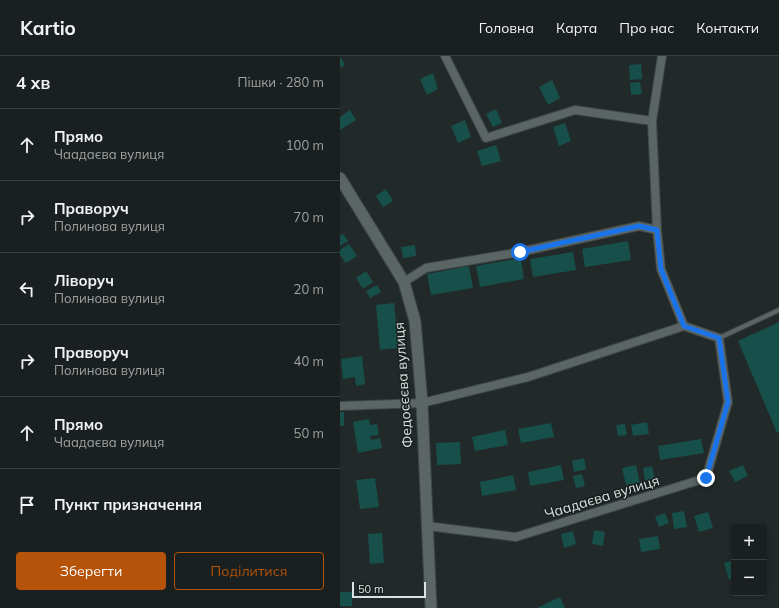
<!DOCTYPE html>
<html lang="uk">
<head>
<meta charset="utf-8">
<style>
  body { margin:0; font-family:Mulish,sans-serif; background:#232828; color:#f1f3f6 }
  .controls { position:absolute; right:12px; bottom:12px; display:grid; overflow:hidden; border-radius:4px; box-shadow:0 2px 6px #0003 }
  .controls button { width:36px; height:36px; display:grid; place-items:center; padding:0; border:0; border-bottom:1px solid #383e3d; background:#1a201f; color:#f1f3f6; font:20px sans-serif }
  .scale { position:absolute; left:12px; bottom:10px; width:74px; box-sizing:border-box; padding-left:4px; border:2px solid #dce2e1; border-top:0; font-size:11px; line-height:14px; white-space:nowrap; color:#dce2e1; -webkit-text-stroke:3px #182120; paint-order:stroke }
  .stop { position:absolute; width:12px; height:12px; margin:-9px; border:3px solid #1a73e8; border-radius:50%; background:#fff }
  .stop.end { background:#1a73e8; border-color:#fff; box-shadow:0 1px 4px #0008 }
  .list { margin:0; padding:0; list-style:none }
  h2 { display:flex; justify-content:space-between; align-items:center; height:52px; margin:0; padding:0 16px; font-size:17px }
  h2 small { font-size:13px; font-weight:400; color:#9fa3a4 }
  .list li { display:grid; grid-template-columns:26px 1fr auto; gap:12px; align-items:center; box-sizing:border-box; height:72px; padding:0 16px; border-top:1px solid #383e3d }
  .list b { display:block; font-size:15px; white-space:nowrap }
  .list p { margin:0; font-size:13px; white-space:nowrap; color:#9fa3a4 }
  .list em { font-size:13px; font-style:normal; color:#9fa3a4 }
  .actions { display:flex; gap:8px; padding:12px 16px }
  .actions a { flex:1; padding:9px 0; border:1px solid #b45309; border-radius:4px; text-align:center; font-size:14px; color:#b45309 }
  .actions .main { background:#b45309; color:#fff }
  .icon { flex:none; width:22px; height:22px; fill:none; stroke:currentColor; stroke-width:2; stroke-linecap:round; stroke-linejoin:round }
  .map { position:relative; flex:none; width:439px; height:552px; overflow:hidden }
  header { display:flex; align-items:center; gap:24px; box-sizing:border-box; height:56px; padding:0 20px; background:#1a201f; border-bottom:1px solid #383e3d }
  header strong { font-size:19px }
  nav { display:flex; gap:22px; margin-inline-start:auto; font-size:14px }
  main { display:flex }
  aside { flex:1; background:#1a201f }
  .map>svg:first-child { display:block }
  .building { fill:#174f4a }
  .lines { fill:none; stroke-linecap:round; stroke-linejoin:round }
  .service-casing { stroke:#3d4544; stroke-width:6 }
  .minor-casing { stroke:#3d4544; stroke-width:10 }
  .secondary-casing { stroke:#3d4544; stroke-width:13 }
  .service { stroke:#5b6564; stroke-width:4 }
  .minor { stroke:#5b6564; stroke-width:8 }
  .secondary { stroke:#5b6564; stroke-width:11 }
  .route { stroke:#1a73e8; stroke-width:5 }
  .labels { text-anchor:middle; stroke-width:3; stroke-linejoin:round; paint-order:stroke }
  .street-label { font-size:14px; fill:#dce2e1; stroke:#182120 }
</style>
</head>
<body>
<header>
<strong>Kartio</strong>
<nav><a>Головна</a><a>Карта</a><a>Про нас</a><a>Контакти</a></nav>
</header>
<main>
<aside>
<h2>4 хв<small>Пішки · 280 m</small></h2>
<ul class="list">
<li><svg class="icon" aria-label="ahead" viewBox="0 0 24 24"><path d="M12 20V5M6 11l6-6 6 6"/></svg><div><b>Прямо</b><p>Чаадаєва вулиця</p></div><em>100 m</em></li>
<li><svg class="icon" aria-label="right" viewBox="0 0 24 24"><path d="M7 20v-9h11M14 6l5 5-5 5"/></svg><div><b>Праворуч</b><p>Полинова вулиця</p></div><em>70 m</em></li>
<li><svg class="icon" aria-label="left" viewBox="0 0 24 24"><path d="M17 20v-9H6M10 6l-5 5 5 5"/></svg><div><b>Ліворуч</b><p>Полинова вулиця</p></div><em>20 m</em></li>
<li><svg class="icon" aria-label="right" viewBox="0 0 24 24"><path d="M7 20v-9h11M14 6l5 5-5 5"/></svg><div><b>Праворуч</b><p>Полинова вулиця</p></div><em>40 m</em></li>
<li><svg class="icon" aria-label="ahead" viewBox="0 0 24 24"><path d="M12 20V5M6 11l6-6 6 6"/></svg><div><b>Прямо</b><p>Чаадаєва вулиця</p></div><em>50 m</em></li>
<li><svg class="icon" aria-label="arrive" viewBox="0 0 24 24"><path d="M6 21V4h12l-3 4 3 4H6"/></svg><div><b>Пункт призначення</b></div></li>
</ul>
<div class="actions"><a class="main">Зберегти</a><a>Поділитися</a></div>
</aside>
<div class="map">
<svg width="439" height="552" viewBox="0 0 439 552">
  <rect width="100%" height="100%" fill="#222a29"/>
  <g class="building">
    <polygon points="0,0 5,9 0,12"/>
    <polygon points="301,8 302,23 290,24 289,9"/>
    <polygon points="93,17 98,33 87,39 80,23"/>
    <polygon points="212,24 220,42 208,49 199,31"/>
    <polygon points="300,26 302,38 291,39 290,27"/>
    <polygon points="156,53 162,67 153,71 146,58"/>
    <polygon points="10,54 16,64 0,74 0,61"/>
    <polygon points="125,64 131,81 118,87 111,70"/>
    <polygon points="225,67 231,85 219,90 213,71"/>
    <polygon points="156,89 161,105 142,110 137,95"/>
    <polygon points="46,133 53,145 43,151 36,140"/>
    <polygon points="3,178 8,185 0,190 0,180"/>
    <polygon points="288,185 291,204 245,211 242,193"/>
    <polygon points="9,188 17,200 6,207 0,199 0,194"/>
    <polygon points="75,189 76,200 63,202 61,191"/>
    <polygon points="233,196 236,214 193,221 190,203"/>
    <polygon points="181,202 184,223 140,231 136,210"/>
    <polygon points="129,210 133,232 91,239 87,218"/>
    <polygon points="26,215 33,226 23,233 16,222"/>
    <polygon points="37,229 41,236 30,242 26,235"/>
    <polygon points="54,247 59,292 40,294 36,249"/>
    <polygon points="439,266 439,376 437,377 398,285"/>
    <polygon points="22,300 25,328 16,330 15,321 3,323 1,303"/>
    <rect x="0" y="356" width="4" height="14"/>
    <polygon points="29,363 30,369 37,368 39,379 30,380 31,384 40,382 42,392 18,397 13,366"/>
    <polygon points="307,366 309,378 293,380 291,369"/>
    <polygon points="211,367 214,381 181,387 178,373"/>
    <polygon points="285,368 287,379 278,380 276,369"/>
    <polygon points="165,374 168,389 135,395 132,381"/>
    <polygon points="361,383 364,397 320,404 318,390"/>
    <polygon points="120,386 121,408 97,409 96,387"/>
    <polygon points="244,402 246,413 234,416 232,405"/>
    <polygon points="221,409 224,424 190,430 188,416"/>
    <polygon points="296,409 300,427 286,429 282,412"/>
    <polygon points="403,409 408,420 395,426 389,415"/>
    <polygon points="312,410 315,423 305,425 303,412"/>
    <polygon points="242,418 245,430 236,432 233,420"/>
    <polygon points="173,419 176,434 142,440 140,426"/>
    <polygon points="35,422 39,451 20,453 16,424"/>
    <polygon points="344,455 347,471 334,473 332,457"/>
    <polygon points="368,456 373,472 359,476 354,460"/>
    <polygon points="325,457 329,467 319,471 315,461"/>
    <polygon points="254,474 265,476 263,490 252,488"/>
    <polygon points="233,475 236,488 224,492 221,478"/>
    <polygon points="42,477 44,507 30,508 28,478"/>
    <polygon points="318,480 320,493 301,496 299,483"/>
    <polygon points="394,504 394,522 389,524 384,507"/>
    <rect x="0" y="536" width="12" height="14"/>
    <polygon points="220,541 225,552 197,552"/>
  </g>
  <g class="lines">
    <g class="service-casing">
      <polyline id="service" points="379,282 439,254"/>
    </g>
    <g class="minor-casing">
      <g id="minor">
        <polyline points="105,0 146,82 235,54 312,65"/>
        <polyline points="64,226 86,212 180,196 299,170 317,174"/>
        <polyline points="0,350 82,347 188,321 344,270"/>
        <polyline points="87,470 176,481 366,422 388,346 379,282 344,270 321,213 317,174 312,65 322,0"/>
      </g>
    </g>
    <g class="secondary-casing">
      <polyline id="secondary" points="0,122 64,226 75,265 82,347 91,552"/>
    </g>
    <use href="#service" class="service"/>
    <use href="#minor" class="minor"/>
    <use href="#secondary" class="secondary"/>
  </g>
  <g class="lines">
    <polyline class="route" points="180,196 299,170 317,174 321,213 344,270 379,282 388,346 366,422"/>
  </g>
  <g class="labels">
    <g class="street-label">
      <text transform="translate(63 329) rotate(-94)" y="5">Федосєєва вулиця</text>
      <text transform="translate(262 441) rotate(-17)" y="5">Чаадаєва вулиця</text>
    </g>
  </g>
</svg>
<div class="controls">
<button>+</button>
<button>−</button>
</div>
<div class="scale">50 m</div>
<div class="stop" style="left:180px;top:196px"></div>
<div class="stop end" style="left:366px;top:422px"></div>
</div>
</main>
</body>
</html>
